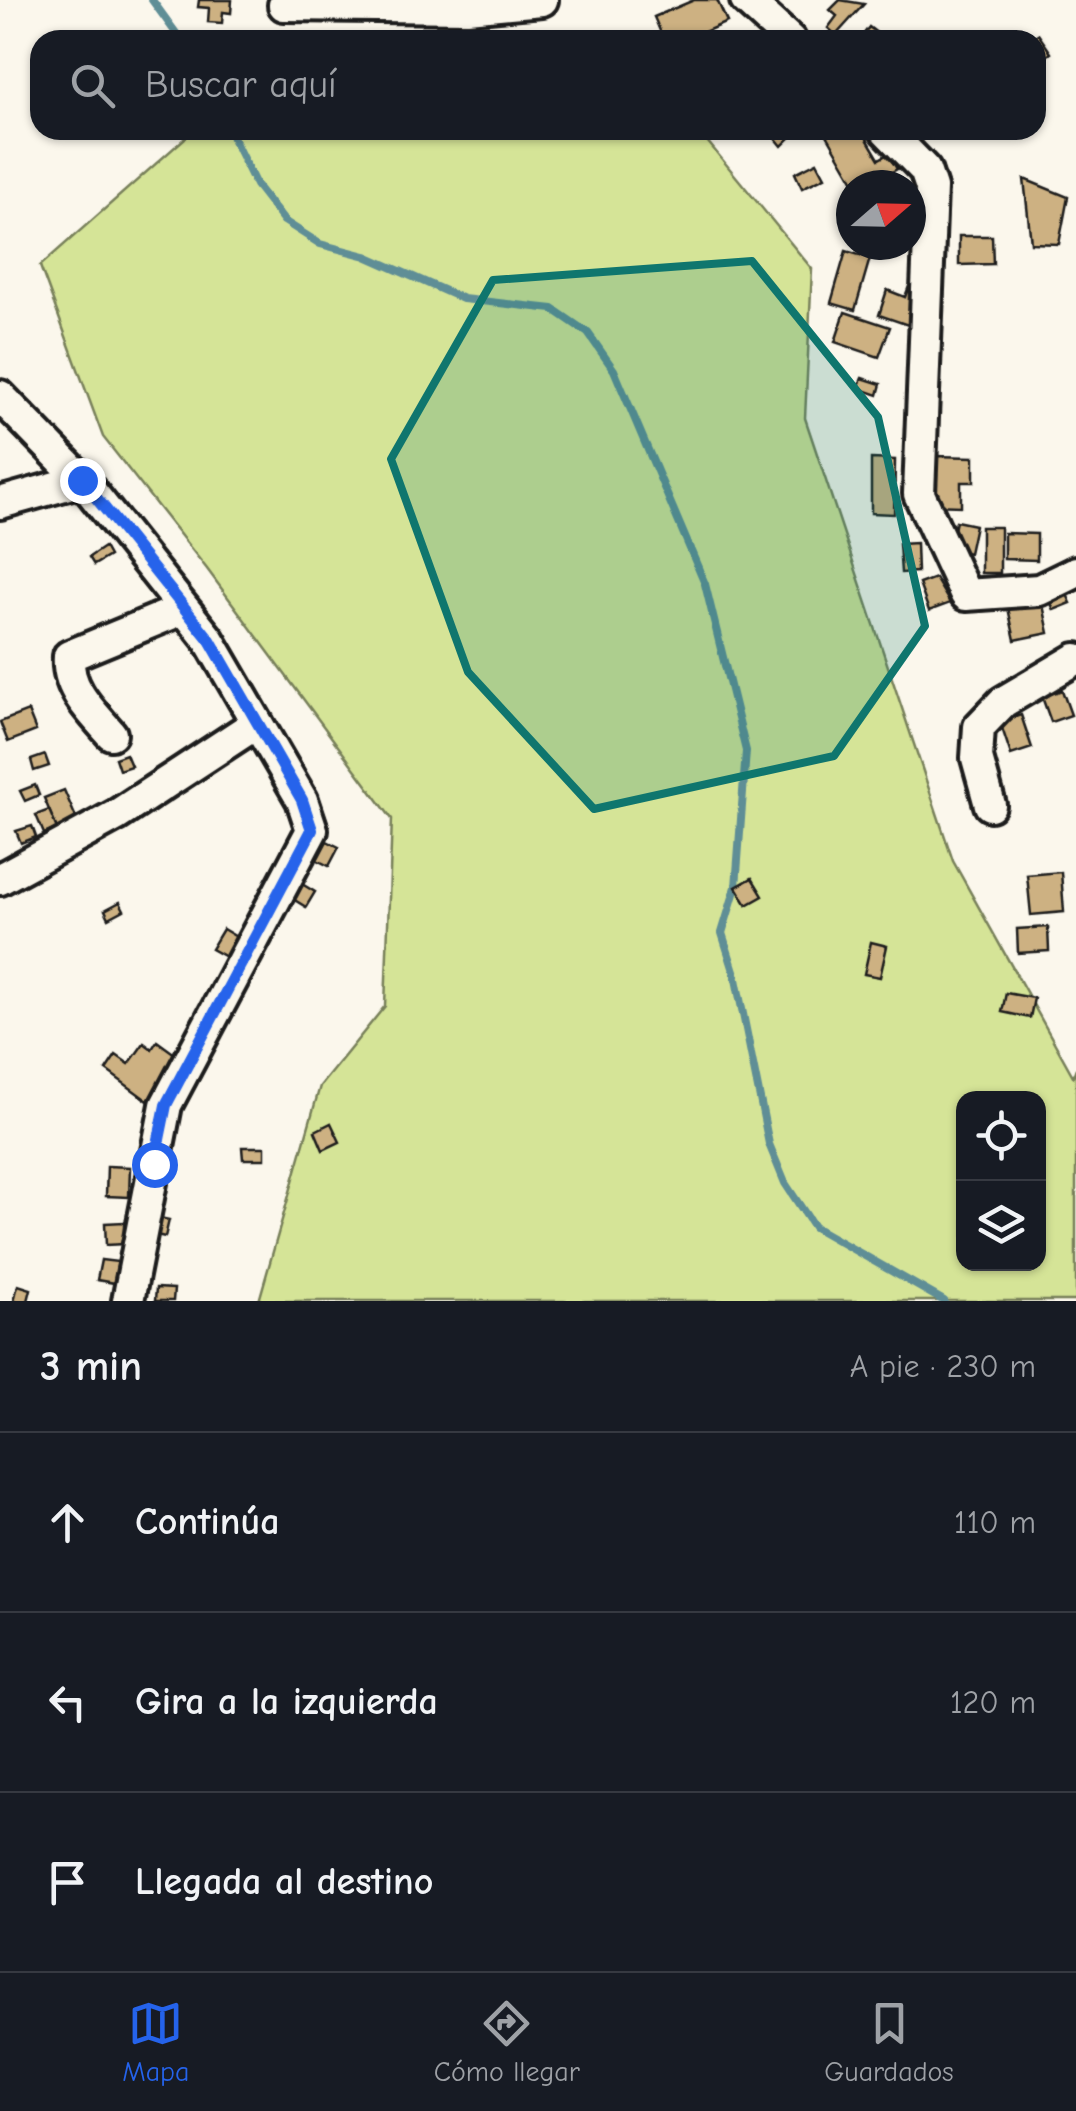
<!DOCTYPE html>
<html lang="es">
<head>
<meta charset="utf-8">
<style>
  body { margin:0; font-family:"Comic Neue",sans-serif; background:#242831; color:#f1f3f6 }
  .controls { position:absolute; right:30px; bottom:30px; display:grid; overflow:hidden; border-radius:20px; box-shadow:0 2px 8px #0004 }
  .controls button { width:90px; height:90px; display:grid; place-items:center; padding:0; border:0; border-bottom:2px solid #363941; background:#171b24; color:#f1f3f6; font:50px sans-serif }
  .compass { position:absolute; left:836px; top:170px; width:90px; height:90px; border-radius:50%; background:#171b24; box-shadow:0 2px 8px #0004; rotate:70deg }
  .stop { position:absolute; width:30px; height:30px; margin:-22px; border:8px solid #2563eb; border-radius:50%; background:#fff }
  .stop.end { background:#2563eb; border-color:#fff; box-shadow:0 2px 10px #0008 }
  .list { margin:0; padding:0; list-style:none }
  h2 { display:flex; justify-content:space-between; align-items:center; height:130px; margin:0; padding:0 40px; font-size:42px }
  h2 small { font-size:32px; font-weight:400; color:#9ea1a6 }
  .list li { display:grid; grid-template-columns:65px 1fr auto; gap:30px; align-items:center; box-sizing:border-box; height:180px; padding:0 40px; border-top:2px solid #363941 }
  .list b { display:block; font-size:38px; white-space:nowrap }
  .list em { font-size:32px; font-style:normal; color:#9ea1a6 }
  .icon { flex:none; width:55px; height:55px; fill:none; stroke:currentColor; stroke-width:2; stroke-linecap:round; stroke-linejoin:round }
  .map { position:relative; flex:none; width:1076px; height:1301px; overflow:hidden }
  .search { position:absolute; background:#171b24; box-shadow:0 2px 8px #0004; left:30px; right:30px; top:30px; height:110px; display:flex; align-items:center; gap:25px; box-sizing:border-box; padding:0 35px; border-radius:30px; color:#9ea1a6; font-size:38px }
  .sheet { height:670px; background:#171b24 }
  nav { display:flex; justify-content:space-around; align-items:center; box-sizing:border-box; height:140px; border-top:2px solid #363941; background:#171b24; font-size:28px; color:#9ea1a6 }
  nav a { display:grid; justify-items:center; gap:5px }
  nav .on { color:#2563eb }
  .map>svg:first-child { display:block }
  .green { fill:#d5e497; stroke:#78805a; stroke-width:2.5; fill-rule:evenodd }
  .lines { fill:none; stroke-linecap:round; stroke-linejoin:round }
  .stream { stroke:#5f8e96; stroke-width:8 }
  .building { fill:#cdb182; stroke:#1c1c1c; stroke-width:2.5 }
  .minor-casing { stroke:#1c1c1c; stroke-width:38 }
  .minor { stroke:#fbf7ec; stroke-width:30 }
  .route { stroke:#2563eb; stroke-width:12 }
  .marked { fill:#0f766e; fill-opacity:0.2; stroke:#0f766e; stroke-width:8; stroke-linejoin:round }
</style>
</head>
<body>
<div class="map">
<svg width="1076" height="1301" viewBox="0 0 1076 1301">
  <rect width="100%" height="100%" fill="#fbf7ec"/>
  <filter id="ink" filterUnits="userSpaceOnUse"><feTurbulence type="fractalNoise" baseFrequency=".01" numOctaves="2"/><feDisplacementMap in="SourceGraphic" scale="20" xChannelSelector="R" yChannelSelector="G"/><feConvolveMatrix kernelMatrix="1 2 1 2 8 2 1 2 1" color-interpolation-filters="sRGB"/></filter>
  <g filter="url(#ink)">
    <path class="green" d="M194,130H698L812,269L805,418L953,861L1073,1076L1076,1068V1301H259L320,1086L385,1006L392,819L207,569L103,437L40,266ZM964,1098H1038V1264H964Z"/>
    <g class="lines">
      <g class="stream">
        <polyline points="152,0 181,40"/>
        <polyline points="229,130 256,185 284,221 320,244 366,256 463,299 553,309 588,333 614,370 705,584 746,751 736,887 722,933 735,974 769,1144 785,1183 814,1227 944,1301"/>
      </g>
    </g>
    <g class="building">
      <polygon points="199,0 232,0 231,13 223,12 222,23 208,22 209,8 198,7"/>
      <polygon points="694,0 717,0 727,22 686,40 664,40 654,17"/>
      <polygon points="840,0 864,4 836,35 828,28 837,16 830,10"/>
      <polygon points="869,27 886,40 859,40"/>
      <polygon points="1038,34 1051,53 1037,63 1036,40 1028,40"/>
      <polygon points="769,130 798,130 782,146"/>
      <polygon points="831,130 862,130 879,159 888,154 897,169 870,185 856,185 826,133"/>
      <polygon points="817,162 825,177 802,188 795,173"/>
      <polygon points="1024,179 1068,197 1059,244 1031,243"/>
      <polygon points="959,236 992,236 993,264 959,265"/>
      <polygon points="846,251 870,258 855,310 831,303"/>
      <polygon points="909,286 923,291 911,326 879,315 887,290 905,297"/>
      <polygon points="845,312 890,327 879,357 835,342"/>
      <polygon points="862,378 881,384 878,395 858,388"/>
      <polygon points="933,456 974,457 974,482 961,482 961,506 932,505"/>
      <polygon points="871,459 895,460 894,514 871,513"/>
      <polygon points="956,521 975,525 969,553 950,548"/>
      <rect x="981" y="527" width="19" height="46"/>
      <polygon points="1004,533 1037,534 1037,560 1004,559"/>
      <polygon points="916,543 917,572 901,573 899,544"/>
      <polygon points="104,547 109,556 94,565 89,557"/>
      <polygon points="935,578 950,603 929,611 919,584"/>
      <polygon points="1064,588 1071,603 1054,610 1047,595"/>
      <polygon points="1042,600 1049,633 1015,640 1008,608"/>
      <polygon points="1062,690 1071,715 1051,722 1042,697"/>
      <polygon points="28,711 36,731 8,742 0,722"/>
      <polygon points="1021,715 1032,748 1011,755 1000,722"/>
      <polygon points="126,754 131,766 119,770 115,758"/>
      <polygon points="45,755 49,766 34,771 31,760"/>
      <polygon points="35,785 39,795 25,801 20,791"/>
      <polygon points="64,790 77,820 57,829 44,798"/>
      <polygon points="49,810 57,829 44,834 36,815"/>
      <polygon points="32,826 36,837 21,843 16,831"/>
      <polygon points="327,841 339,847 329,866 317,860"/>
      <polygon points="1061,872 1064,912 1031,915 1027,875"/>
      <polygon points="752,878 763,896 747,905 736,887"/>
      <polygon points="302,884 315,892 306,907 293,899"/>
      <polygon points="120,902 124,910 109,918 105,910"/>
      <polygon points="1048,927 1049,951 1018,953 1017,929"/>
      <polygon points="223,929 243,941 231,960 211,949"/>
      <polygon points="871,942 887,946 880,977 864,974"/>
      <polygon points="1006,993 1034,998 1030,1018 1002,1012"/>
      <polygon points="157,1041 179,1057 148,1101 106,1070 116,1055 129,1064 144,1043 152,1049"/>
      <polygon points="331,1123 340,1142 323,1150 315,1131"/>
      <polygon points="242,1147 265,1147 265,1159 243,1159"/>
      <polygon points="107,1166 130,1167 129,1197 106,1196"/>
      <polygon points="155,1217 169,1220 165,1237 152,1234"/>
      <polygon points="124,1222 124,1244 106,1245 105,1223"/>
      <polygon points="101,1260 118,1262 114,1283 97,1280"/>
      <polygon points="18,1285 31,1289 28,1301 14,1301"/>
      <polygon points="156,1288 174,1289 173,1301 155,1301"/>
    </g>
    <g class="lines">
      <g class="minor-casing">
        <g id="minor">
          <polyline points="746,0 790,40"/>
          <polyline points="284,5 467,7 542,0"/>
          <polyline points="886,130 925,170 931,188 919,494 966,595 1039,590 1076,572"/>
          <polyline points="0,396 82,480 209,640 302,800 312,830 166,1105 128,1301"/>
          <polyline points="0,503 82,480"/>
          <path d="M111,734C91,711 66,688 69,656L183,609"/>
          <polyline points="990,805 977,758 979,727 1003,702 1076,659"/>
          <polyline points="0,879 117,815 257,723"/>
        </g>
      </g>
      <use href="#minor" class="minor"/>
    </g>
  </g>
  <g class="lines" filter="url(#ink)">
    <polyline class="route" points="82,480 210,640 302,800 312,830 166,1105 154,1164"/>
  </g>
  <path class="marked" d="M752,261L878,417L925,626L834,756L594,809L468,672L391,459L493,280Z"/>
</svg>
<div class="controls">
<button><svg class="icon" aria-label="locate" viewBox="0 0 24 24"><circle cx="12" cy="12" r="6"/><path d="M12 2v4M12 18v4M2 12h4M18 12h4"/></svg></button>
<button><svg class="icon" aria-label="layers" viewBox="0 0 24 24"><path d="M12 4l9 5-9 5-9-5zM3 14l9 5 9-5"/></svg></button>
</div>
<svg class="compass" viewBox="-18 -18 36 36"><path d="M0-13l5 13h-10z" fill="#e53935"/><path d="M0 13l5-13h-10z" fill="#9ea1a6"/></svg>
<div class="stop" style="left:154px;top:1164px"></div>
<div class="stop end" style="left:82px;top:480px"></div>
<div class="search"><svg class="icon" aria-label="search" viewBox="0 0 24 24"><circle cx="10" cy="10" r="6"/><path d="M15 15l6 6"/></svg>Buscar aquí</div>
</div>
<section class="sheet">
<h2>3 min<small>A pie · 230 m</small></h2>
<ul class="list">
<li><svg class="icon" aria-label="ahead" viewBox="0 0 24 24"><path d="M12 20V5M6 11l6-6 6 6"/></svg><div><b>Continúa</b></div><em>110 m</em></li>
<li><svg class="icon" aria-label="left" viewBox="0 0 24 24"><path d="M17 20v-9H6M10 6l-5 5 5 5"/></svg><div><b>Gira a la izquierda</b></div><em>120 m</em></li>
<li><svg class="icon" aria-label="arrive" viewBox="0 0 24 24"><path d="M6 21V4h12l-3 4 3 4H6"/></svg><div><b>Llegada al destino</b></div></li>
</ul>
</section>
<nav>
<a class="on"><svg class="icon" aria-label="map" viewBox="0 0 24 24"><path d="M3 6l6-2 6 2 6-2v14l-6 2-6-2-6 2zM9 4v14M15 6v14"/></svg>Mapa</a>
<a><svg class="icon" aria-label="directions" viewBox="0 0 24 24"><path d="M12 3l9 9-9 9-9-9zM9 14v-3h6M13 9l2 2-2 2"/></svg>Cómo llegar</a>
<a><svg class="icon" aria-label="saved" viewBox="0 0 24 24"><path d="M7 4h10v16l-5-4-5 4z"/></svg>Guardados</a>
</nav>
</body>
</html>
